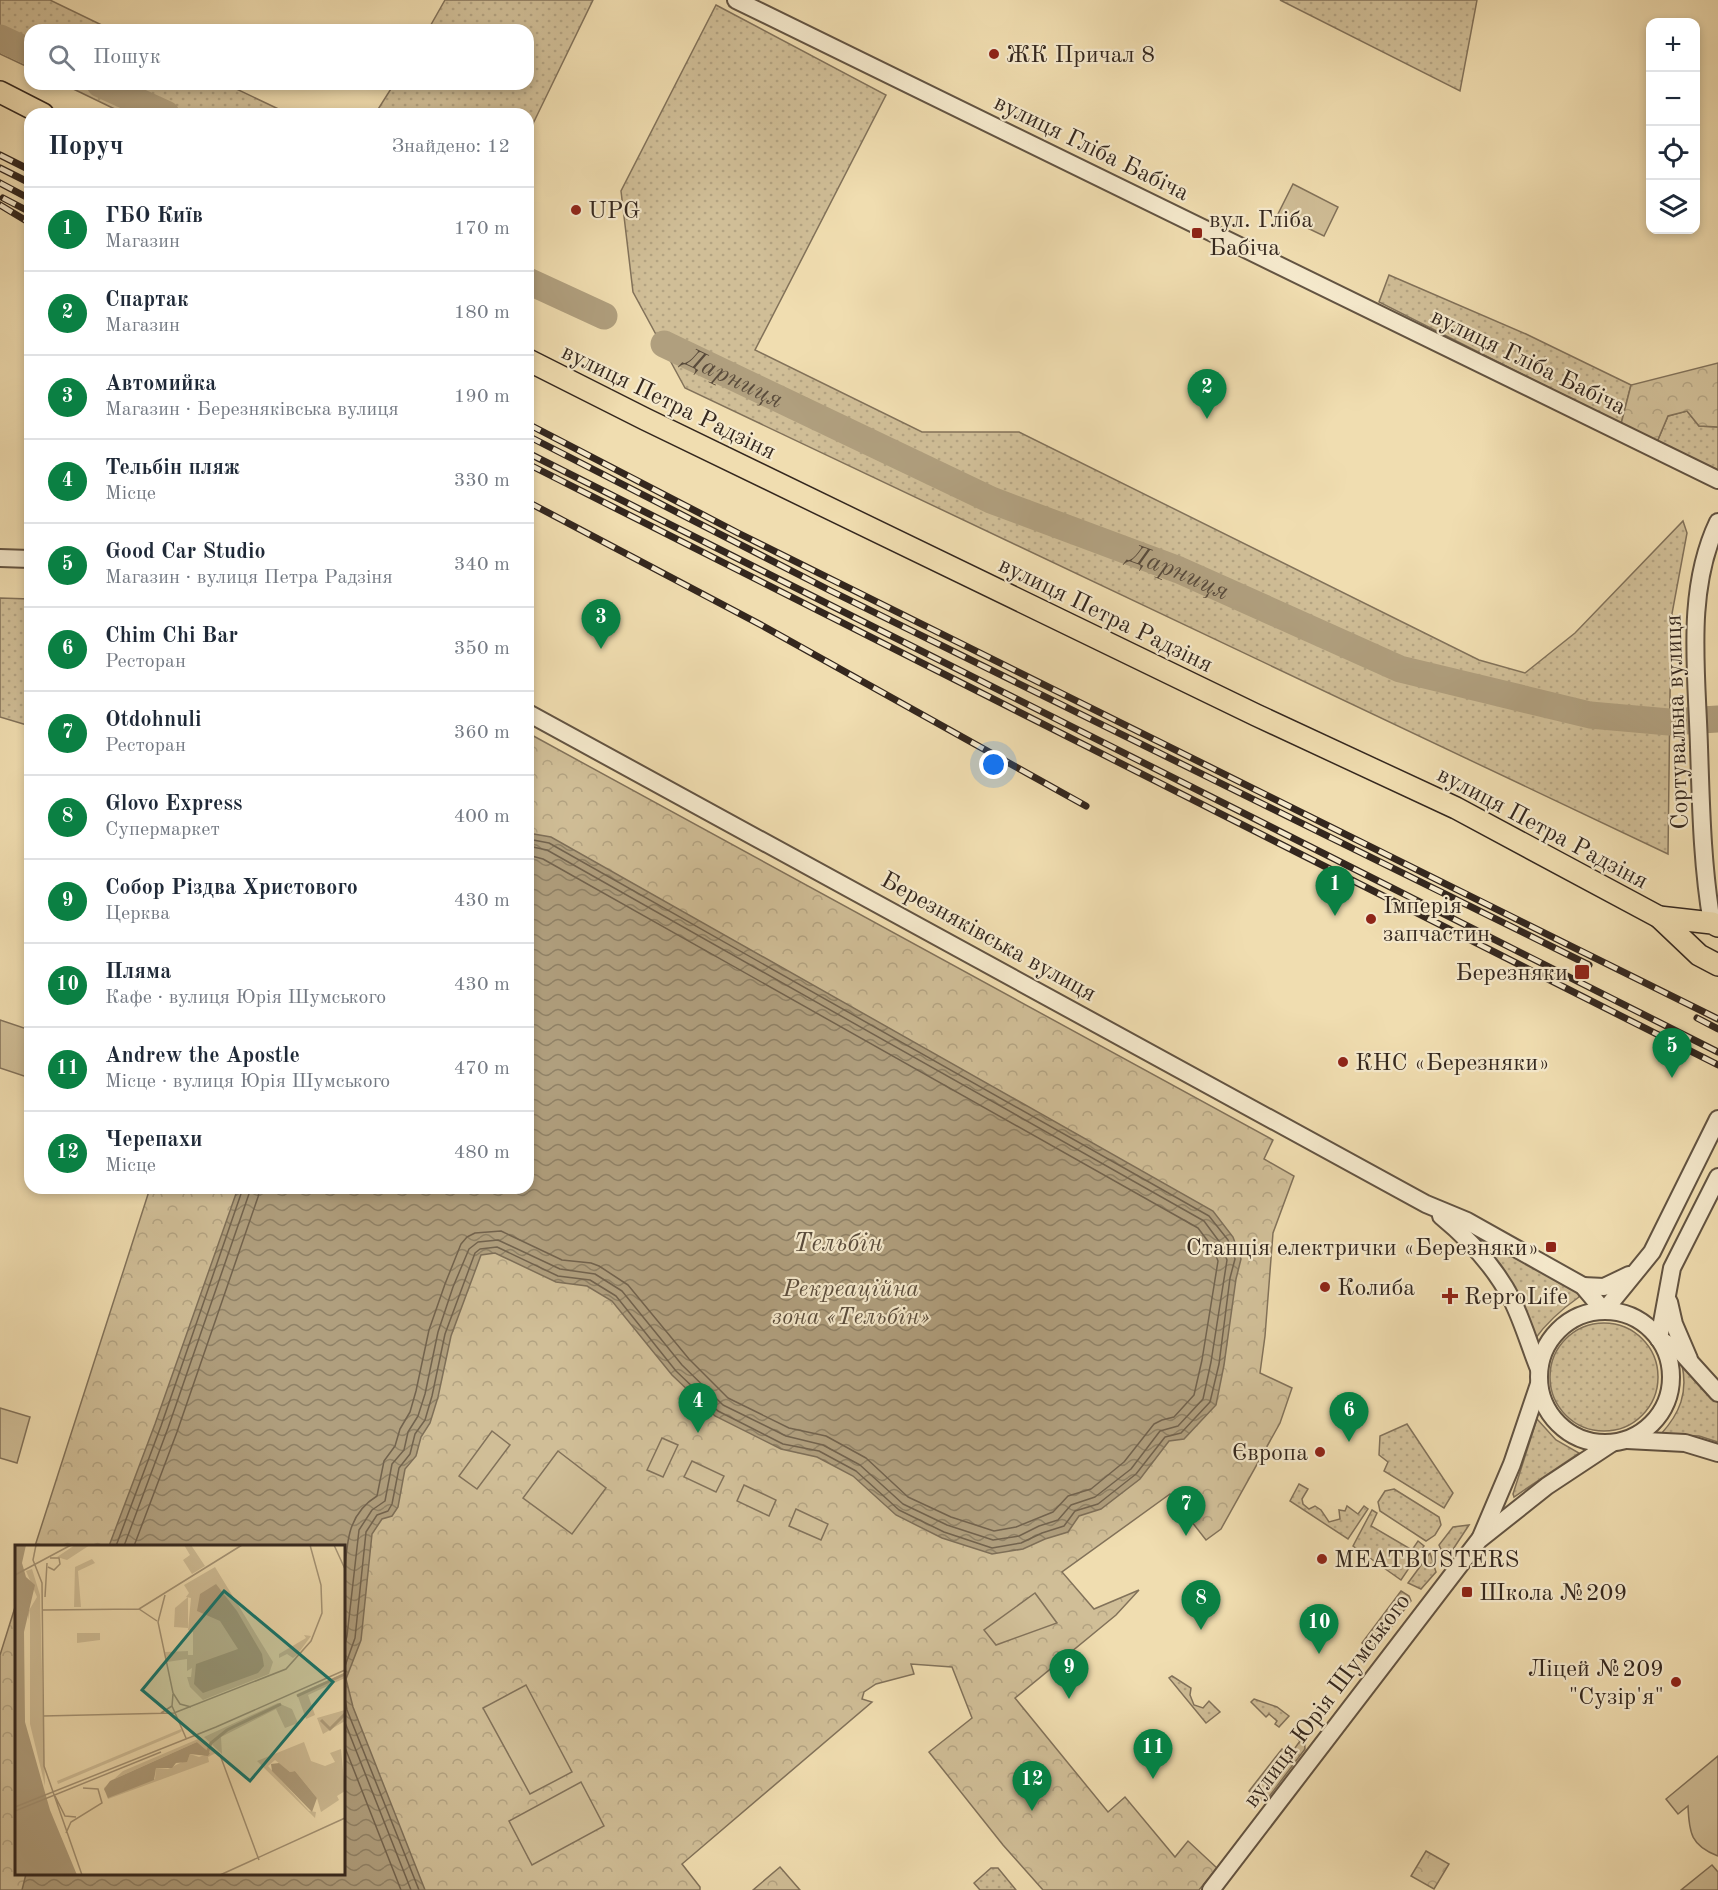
<!DOCTYPE html>
<html lang="uk">
<head>
<meta charset="utf-8">
<style>
  body { margin:0; font-family:"Old Standard TT",serif; background:#f2f2f3; color:#1f2937 }
  .controls { position:absolute; right:18px; top:18px; display:grid; overflow:hidden; border-radius:12px; box-shadow:0 3px 9px #0003 }
  .controls button { width:54px; height:54px; display:grid; place-items:center; padding:0; border:0; border-bottom:2px solid #e0e1e3; background:#fff; color:#1f2937; font:30px sans-serif }
  .you { position:absolute; left:994px; top:765px; width:21px; height:21px; margin:-15px; border:4px solid #fff; border-radius:50%; background:#1a73e8; box-shadow:0 0 0 9px #1a73e833 }
  .badge { display:grid; place-items:center; width:39px; height:39px; border-radius:50%; background:#0b8043; color:#fff; font-size:20px; font-weight:700 }
  .pin { position:absolute; translate:-50% -50px; filter:drop-shadow(0 2px 3px #0008) }
  .pin::after { content:''; position:absolute; top:32px; width:21px; height:18px; background:inherit; clip-path:polygon(0 0,100% 0,50% 100%) }
  .list { margin:0; padding:0; list-style:none }
  h2 { display:flex; justify-content:space-between; align-items:center; height:78px; margin:0; padding:0 24px; font-size:26px }
  h2 small { font-size:20px; font-weight:400; color:#747a83 }
  .list li { display:grid; grid-template-columns:39px 1fr auto; gap:18px; align-items:center; box-sizing:border-box; height:84px; padding:0 24px; border-top:2px solid #e0e1e3 }
  .list b { display:block; font-size:22px; white-space:nowrap }
  .list p { margin:0; font-size:20px; white-space:nowrap; color:#747a83 }
  .list em { font-size:20px; font-style:normal; color:#747a83 }
  .icon { flex:none; width:33px; height:33px; fill:none; stroke:currentColor; stroke-width:2; stroke-linecap:round; stroke-linejoin:round }
  .map { position:relative; flex:none; width:1718px; height:1890px; overflow:hidden }
  .search { position:absolute; background:#fff; box-shadow:0 3px 9px #0003; left:24px; top:24px; width:510px; height:66px; display:flex; align-items:center; gap:15px; box-sizing:border-box; padding:0 21px; border-radius:18px; color:#747a83; font-size:22px }
  .panel { position:absolute; background:#fff; box-shadow:0 3px 9px #0003; left:24px; top:108px; width:510px; height:1086px; border-radius:18px }
  .map>svg:first-child { display:block }
  .grass { fill:url(#grass-dots); stroke:#82725a; stroke-width:1.5 }
  .forest { fill:url(#forest-crowns); stroke:#82725a; stroke-width:1.5 }
  .pitch { fill:#d0be97; stroke:#82725a; stroke-width:1.5 }
  .water { fill:url(#water-waves); stroke:#7e6f58; stroke-width:1.5 }
  .lines { fill:none; stroke-linecap:round; stroke-linejoin:round }
  .shore { stroke:#72634e; stroke-width:1.5 }
  .river { stroke:#b09f7e; stroke-width:27 }
  .minor-casing { stroke:#635442; stroke-width:20 }
  .major-casing { stroke:#34271e; stroke-width:24 }
  .minor { stroke:#f5e9cc; stroke-width:16 }
  .major { stroke:#f0ddb0; stroke-width:21 }
  .rail-casing { stroke:#34271e; stroke-width:7 }
  .rail { stroke:#f5e9cc; stroke-width:4.5; stroke-dasharray:14; stroke-linecap:butt }
  .poi-dot { fill:#8f2418; stroke:#f5e9cc; stroke-width:2 }
  .labels { text-anchor:middle; stroke-width:4.5; stroke-linejoin:round; paint-order:stroke }
  .poi-label { font-size:24px; fill:#34271e; stroke:#f5e9cc; text-anchor:start }
  .street-label { font-size:24px; fill:#34271e; stroke:#f5e9cc }
  .park-label { font-size:24px; font-style:italic; fill:#5b4d3c; stroke:#f5e9cc }
  .water-label { font-size:26px; font-style:italic; fill:#594b3b; stroke:#f5e9cc }
  .inset-river { fill:none; stroke:#b09f7e; stroke-width:3 }
  .inset-road { fill:none; stroke:#a59476; stroke-width:1.5 }
  .view { fill:#0f766e; fill-opacity:0.15; stroke:#0f766e; stroke-width:3 }
  .inset-edge { fill:none; stroke:#34271e; stroke-width:3 }
</style>
</head>
<body>
<div class="map">
<svg width="1718" height="1890" viewBox="0 0 1718 1890">
  <defs>
    <pattern id="grass-dots" width="8" height="8" patternUnits="userSpaceOnUse" patternTransform="scale(1.5)"><rect width="8" height="8" fill="#d0be97"/><path d="M2 2h.1M6 6h.1" fill="none" stroke="#b3a382" stroke-width="1.8" stroke-linecap="round"/></pattern>
    <pattern id="forest-crowns" width="20" height="18" patternUnits="userSpaceOnUse" patternTransform="scale(1.5)"><rect width="20" height="18" fill="#d0be97"/><path d="M2 6a3 3 0 1 1 6 0M12 15a3 3 0 1 1 6 0" fill="none" stroke="#b3a382"/></pattern>
    <pattern id="water-waves" width="16" height="10" patternUnits="userSpaceOnUse" patternTransform="scale(1.5)"><rect width="16" height="10" fill="#b09f7e"/><path d="M0 5q4-4 8 0t8 0" fill="none" stroke="#908267"/></pattern>
  </defs>
  <rect width="100%" height="100%" fill="#f0ddb0"/>
  <filter id="stains"><feTurbulence type="fractalNoise" baseFrequency=".00333" numOctaves="4"/><feColorMatrix values="0 0 0 0 .2 0 0 0 0 .09 0 0 0 0 .02 0 0 0 .5 -.17"/></filter>
  <radialGradient id="worn" r=".72"><stop offset=".6" stop-color="#630" stop-opacity="0"/><stop offset="1" stop-color="#630" stop-opacity=".3"/></radialGradient>
  <g class="grass">
    <polygon points="0,0 50,0 112,30 30,30 30,68 0,54"/>
    <polygon points="445,0 593,0 528,134 528,114 375,114 394,84 528,84 528,30 428,30"/>
    <polygon points="1280,0 1477,0 1460,91"/>
    <polygon points="716,5 886,95 755,350 922,432 1019,432 1479,660 1525,673 1575,633 1683,521 1687,533 1671,619 1668,854 685,388 633,292 621,191"/>
    <polygon points="63,84 226,84 289,114 125,114"/>
    <polygon points="1389,275 1526,334 1631,385 1621,424 1379,302"/>
    <polygon points="1687,411 1699,426 1718,427 1718,470 1713,471 1657,442 1668,416"/>
    <polygon points="0,598 30,599 30,726 0,717"/>
    <path d="M1470,1228L1579,1293V1297C1562,1309 1547,1322 1535,1339L1468,1231Z"/>
    <circle cx="1604" cy="1377" r="54"/>
    <path d="M1684,1363L1718,1402V1442L1699,1436L1661,1434C1680,1413 1688,1393 1682,1365Z"/>
    <polygon points="1537,1419 1556,1440 1579,1453 1514,1497 1513,1494"/>
    <polygon points="1407,1424 1453,1493 1444,1508 1384,1471 1388,1462 1379,1455 1380,1436"/>
    <polygon points="1299,1484 1308,1489 1302,1499 1303,1504 1309,1509 1315,1506 1321,1510 1329,1522 1340,1519 1339,1510 1345,1511 1347,1506 1358,1514 1364,1506 1368,1509 1348,1539 1290,1501"/>
    <polygon points="1394,1489 1439,1517 1441,1525 1435,1535 1426,1541 1380,1511 1378,1502 1385,1491"/>
    <polygon points="1372,1510 1377,1513 1371,1526 1412,1550 1418,1541 1424,1546 1401,1580 1353,1546"/>
    <polygon points="1469,1525 1446,1560 1439,1545 1453,1527"/>
    <polygon points="1430,1553 1436,1572 1421,1589 1408,1583"/>
    <polygon points="1401,1591 1409,1596 1411,1601 1382,1639 1372,1647 1362,1643"/>
    <polygon points="1172,1676 1191,1688 1190,1695 1194,1705 1203,1708 1209,1701 1220,1712 1206,1723 1169,1678"/>
    <polygon points="1254,1699 1277,1707 1289,1716 1279,1727 1275,1724 1277,1721 1269,1714 1266,1717 1251,1702"/>
    <polygon points="1298,1727 1304,1733 1305,1749 1265,1802 1249,1791 1282,1749 1290,1755 1300,1741 1293,1734"/>
    <polygon points="991,1868 998,1868 1016,1890 980,1890 974,1883"/>
  </g>
  <g class="forest">
    <polygon points="1718,363 1718,427 1699,426 1687,411 1668,416 1657,442 1621,424 1631,385"/>
    <polygon points="528,733 1273,1140 1264,1159 1294,1176 1273,1233 1265,1336 1260,1373 1292,1388 1280,1423 1221,1529 1206,1540 1170,1494 1062,1572 1094,1609 1139,1590 1116,1615 1015,1698 1108,1812 1125,1797 1175,1857 1188,1841 1217,1868 1199,1890 1043,1890 1003,1845 929,1752 972,1718 952,1667 911,1664 914,1674 876,1684 864,1692 862,1699 872,1702 682,1864 700,1887 700,1890 0,1890 0,1655 16,1604 16,1874 344,1874 344,1546 35,1546 150,1188 528,1188"/>
    <polygon points="1426,1851 1449,1864 1434,1889 1411,1876"/>
    <polygon points="780,1867 800,1890 753,1890"/>
  </g>
  <g class="pitch">
    <polygon points="1293,184 1338,207 1324,236 1278,214"/>
    <polygon points="0,1020 30,1030 30,1078 0,1068"/>
    <polygon points="0,1408 30,1417 17,1463 0,1458"/>
    <polygon points="492,1431 510,1445 477,1489 459,1476"/>
    <polygon points="662,1438 678,1445 663,1477 647,1470"/>
    <polygon points="558,1451 606,1488 572,1534 523,1498"/>
    <polygon points="692,1461 724,1476 716,1492 684,1477"/>
    <polygon points="744,1485 776,1500 769,1516 737,1501"/>
    <polygon points="796,1509 828,1524 821,1540 789,1526"/>
    <polygon points="1035,1593 1057,1623 996,1645 984,1630"/>
    <polygon points="526,1685 572,1772 530,1794 483,1708"/>
    <path d="M1718,1756V1856C1691,1846 1689,1833 1688,1806L1678,1814L1666,1799Z"/>
    <polygon points="581,1782 604,1826 532,1865 509,1821"/>
    <polygon points="1712,1865 1718,1872 1718,1890 1681,1890"/>
  </g>
  <polygon class="water" points="528,833 551,837 1213,1211 1233,1237 1241,1259 1236,1279 1224,1365 1216,1405 1184,1439 1169,1441 1140,1479 1101,1509 1079,1516 1068,1532 1045,1539 1023,1549 992,1554 942,1538 896,1515 853,1476 817,1457 781,1449 715,1416 672,1375 612,1301 587,1286 556,1282 495,1253 481,1255 451,1336 438,1397 430,1423 421,1437 416,1456 405,1469 398,1507 392,1516 382,1519 372,1534 361,1640 346,1679 353,1707 425,1890 22,1890 26,1874 344,1874 344,1546 109,1546 155,1424 238,1188 528,1188"/>
  <g class="lines">
    <g class="shore">
      <polyline points="116,1546 161,1426 243,1188"/>
      <polyline points="124,1546 168,1428 251,1188"/>
      <polyline points="134,1546 177,1432 258,1197 260,1188"/>
      <path d="M344,1585C347,1550 344,1516 377,1496L384,1461L395,1446L400,1429L410,1412L416,1391L429,1330L445,1284L461,1244L467,1237L475,1233L501,1231L562,1260L591,1263L599,1266L628,1285L689,1359L728,1398L789,1428L826,1436L866,1458L908,1497L951,1517L994,1531L1016,1527L1053,1512L1068,1496L1091,1489L1124,1462L1154,1424L1162,1420L1174,1417L1194,1395L1202,1360L1218,1261L1213,1248L1198,1228L543,859L528,855"/>
      <polyline points="344,1647 347,1636 359,1530 372,1510 385,1501 392,1464 404,1450 408,1432 418,1416 425,1394 438,1332 453,1287 469,1249 478,1242 498,1240 560,1269 595,1274 622,1291 682,1365 723,1405 786,1436 823,1445 860,1465 903,1504 947,1525 993,1540 1019,1536 1039,1526 1058,1520 1071,1505 1095,1497 1131,1469 1160,1431 1178,1426 1203,1399 1211,1362 1227,1260 1221,1244 1204,1221 547,850 528,846"/>
      <polyline points="344,1669 355,1638 366,1532 377,1515 388,1511 392,1504 399,1468 410,1454 415,1434 425,1420 432,1396 445,1334 475,1253 480,1249 497,1247 558,1276 590,1280 616,1296 676,1371 718,1411 783,1444 819,1451 856,1471 899,1510 944,1532 992,1548 1021,1543 1042,1533 1064,1526 1075,1511 1098,1504 1136,1474 1165,1437 1181,1433 1210,1402 1219,1364 1230,1278 1235,1259 1228,1240 1209,1216 549,843 528,839"/>
      <polyline points="344,1693 347,1710 419,1890"/>
      <polyline points="344,1720 411,1890"/>
      <polyline points="344,1745 401,1890"/>
    </g>
    <g class="river">
      <polyline points="0,38 30,52"/>
      <polyline points="100,84 166,114"/>
      <polyline points="528,281 604,316"/>
      <path id="s1" d="M664,344L991,500L1179,570L1400,669L1590,715L1669,722L1718,719"/>
    </g>
    <g class="minor-casing">
      <g id="minor">
        <polyline points="736,0 1718,480"/>
        <polyline points="0,558 30,559"/>
        <polyline points="528,713 1426,1204 1467,1221 1583,1286 1604,1311"/>
        <path d="M1712,923C1702,865 1701,806 1699,747C1697,673 1685,591 1718,522"/>
        <path d="M1441,1216C1469,1239 1495,1267 1512,1300C1523,1322 1530,1347 1539,1369"/>
        <polyline points="1583,1286 1604,1287 1629,1275"/>
        <polyline points="1669,1302 1674,1324 1689,1359"/>
        <circle cx="1605" cy="1377" r="66"/>
        <polyline points="1604,1311 1652,1252 1718,1119"/>
        <polyline points="1659,1339 1672,1268 1718,1177"/>
        <polyline points="1659,1339 1681,1352 1718,1393"/>
        <polyline points="1627,1440 1685,1443 1718,1453"/>
        <polyline points="1481,1537 1512,1464 1539,1384"/>
        <polyline points="1211,1890 1479,1540 1547,1486 1612,1443"/>
      </g>
    </g>
    <g class="major-casing">
      <g id="major">
        <polyline points="0,92 43,114"/>
        <polyline points="528,360 645,419 1256,715 1456,808 1659,917 1699,955 1718,965"/>
        <polyline points="1659,917 1712,923 1718,926"/>
      </g>
    </g>
    <use href="#minor" class="minor"/>
    <use href="#major" class="major"/>
    <g class="rail-casing">
      <g id="rail">
        <polyline points="0,155 30,170"/>
        <polyline points="0,168 30,183"/>
        <polyline points="0,183 30,199"/>
        <polyline points="3,198 30,212"/>
        <polyline points="0,205 30,223"/>
        <polyline points="528,424 738,533 1718,1019"/>
        <polyline points="528,436 831,591 1589,965"/>
        <polyline points="528,453 1718,1052"/>
        <polyline points="528,464 1718,1065"/>
        <polyline points="528,502 763,626 1086,806"/>
        <polyline points="1697,1018 1718,1029"/>
      </g>
    </g>
    <use href="#rail" class="rail"/>
  </g>
  <g class="poi-dot">
    <circle cx="994" cy="54" r="6"/>
    <circle cx="576" cy="210" r="6"/>
    <rect x="1191" y="227" width="12" height="12" rx="3"/>
    <circle cx="1371" cy="919" r="6"/>
    <rect x="1574" y="964" width="16" height="16" rx="3"/>
    <circle cx="1343" cy="1062" r="6"/>
    <rect x="1545" y="1241" width="12" height="12" rx="3"/>
    <circle cx="1325" cy="1287" r="6"/>
    <path d="M1447 1287h6v6h6v6h-6v6h-6v-6h-6v-6h6z"/>
    <circle cx="1320" cy="1452" r="6"/>
    <circle cx="1322" cy="1559" r="6"/>
    <rect x="1461" y="1586" width="12" height="12" rx="3"/>
    <circle cx="1676" cy="1682" r="6"/>
  </g>
  <g class="labels">
    <g class="poi-label">
      <text x="1006" y="62">ЖК Причал 8</text>
      <text x="588" y="218">UPG</text>
      <text x="1209" y="227">вул. Гліба<tspan x="1209" dy="28">Бабіча</tspan></text>
      <text x="1383" y="913">Імперія<tspan x="1383" dy="28">запчастин</tspan></text>
      <text x="1568" y="980" text-anchor="end">Березняки</text>
      <text x="1355" y="1070">КНС «Березняки»</text>
      <text x="1539" y="1255" text-anchor="end">Станція електрички «Березняки»</text>
      <text x="1337" y="1295">Колиба</text>
      <text x="1464" y="1304">ReproLife</text>
      <text x="1308" y="1460" text-anchor="end">Європа</text>
      <text x="1334" y="1567">MEATBUSTERS</text>
      <text x="1479" y="1600">Школа №209</text>
      <text x="1664" y="1676" text-anchor="end">Ліцей №209<tspan x="1664" dy="28">"Сузір'я"</tspan></text>
    </g>
    <g class="street-label">
      <text transform="translate(1092 147) rotate(26)" y="8">вулиця Гліба Бабіча</text>
      <text transform="translate(1529 361) rotate(26)" y="8">вулиця Гліба Бабіча</text>
      <text transform="translate(669 401) rotate(26)" y="8">вулиця Петра Радзіня</text>
      <text transform="translate(1106 614) rotate(26)" y="8">вулиця Петра Радзіня</text>
      <text transform="translate(1676 722) rotate(-92)" y="8">Сортувальна вулиця</text>
      <text transform="translate(1543 827) rotate(28)" y="8">вулиця Петра Радзіня</text>
      <text transform="translate(989 936) rotate(29)" y="8">Березняківська вулиця</text>
      <text transform="translate(1326 1700) rotate(-53)" y="8">вулиця Юрія Шумського</text>
    </g>
    <g class="park-label">
      <text x="851" y="1296">Рекреаційна<tspan x="851" dy="28">зона «Тельбін»</tspan></text>
    </g>
    <g class="water-label">
      <text dy="9" stroke="none"><textPath href="#s1" startOffset="78">Дарниця</textPath></text>
      <text dy="9" stroke="none"><textPath href="#s1" startOffset="564">Дарниця</textPath></text>
      <text x="838" y="1251">Тельбін</text>
    </g>
  </g>
  <g transform="translate(15 1545)">
    <rect width="330" height="330" fill="#f0ddb0"/>
    <path d="M62,88H85V95L62,98ZM289,90L296,91L282,110L278,113L272,109L264,113V109L291,93ZM330,128V133L293,150L300,170L291,174L282,149ZM263,158L277,164L283,178L270,183L261,164L206,192L207,209L189,192ZM330,165V176L308,189L302,173ZM166,184L167,186L164,188L43,239L42,236ZM183,194L201,208L193,212L194,217L93,254L89,243L108,226ZM182,197L195,208L184,212L175,209L173,214L153,224L141,223L140,234L92,250L89,244L97,235ZM289,197L296,216L310,221L320,217L315,208L326,204L330,246L322,251L324,255L306,267L302,253L280,226L275,227L260,215L253,221L294,266L301,267L300,273L242,216Z" fill="#d0be97" fill-rule="evenodd"/>
    <path d="M60,0H75L52,15L42,12ZM169,0H176L190,21L177,29L168,15L175,10ZM77,14L80,18L63,26L66,62H59L60,22ZM200,22L258,117L254,129L188,155L175,142L172,132H176L177,123L172,126V114L152,117L150,107L173,106V110H178V87L173,85L176,53L171,52L174,48L169,40ZM17,24L25,50L30,241L15,179V65L13,75V67L22,52L11,26Z" fill="#d0be97"/>
    <path d="M173,52V83L159,82L160,63Z" fill="#d0be97"/>
    <path d="M0,0H11L7,18L11,32L20,40L9,87L10,177L35,265L62,330H0ZM201,39L222,66L247,109L249,121L243,128L188,148L179,139L181,119L223,104L205,76L182,66L185,49ZM182,197L195,208L193,211L175,209L172,217L161,218L157,223H141L139,235L93,253L89,244L95,236ZM264,218L275,227L280,226L302,253L297,267L257,226L256,219Z" fill="#b09f7e"/>
    <path class="inset-river" d="M282,151L330,129M306,175L315,184L330,169M192,208L196,198L212,185L266,159"/>
    <path class="inset-road" d="M21,0L18,15L27,38L29,221L67,330M319,0L330,24M33,22L39,25L45,19L44,13H35M0,30L56,0M150,50L143,77L158,148L165,159L176,162M30,52L32,18M124,64L227,0M28,65L124,64L142,76M157,161L171,193M146,168L157,161L158,149M28,171L159,168L271,124L296,96L307,68L306,40L295,0M183,191L205,210L244,315M40,251L50,271L61,272M0,262L201,182L330,125M0,266L146,207M51,288L56,277L87,258L83,244L68,243M205,330L330,273"/>
    <path class="view" d="M209,46L318,137L235,236L127,145Z"/>
    <rect width="330" height="330" class="inset-edge"/>
  </g>
  <rect width="100%" height="100%" filter="url(#stains)"/>
  <rect width="100%" height="100%" fill="url(#worn)"/>
</svg>
<div class="controls">
<button>+</button>
<button>−</button>
<button><svg class="icon" aria-label="locate" viewBox="0 0 24 24"><circle cx="12" cy="12" r="6"/><path d="M12 2v4M12 18v4M2 12h4M18 12h4"/></svg></button>
<button><svg class="icon" aria-label="layers" viewBox="0 0 24 24"><path d="M12 4l9 5-9 5-9-5zM3 14l9 5 9-5"/></svg></button>
</div>
<div class="you"></div>
<div class="pin badge" style="left:1335px;top:916px">1</div>
<div class="pin badge" style="left:1207px;top:419px">2</div>
<div class="pin badge" style="left:601px;top:649px">3</div>
<div class="pin badge" style="left:698px;top:1433px">4</div>
<div class="pin badge" style="left:1672px;top:1078px">5</div>
<div class="pin badge" style="left:1349px;top:1442px">6</div>
<div class="pin badge" style="left:1186px;top:1536px">7</div>
<div class="pin badge" style="left:1201px;top:1630px">8</div>
<div class="pin badge" style="left:1069px;top:1699px">9</div>
<div class="pin badge" style="left:1319px;top:1654px">10</div>
<div class="pin badge" style="left:1153px;top:1779px">11</div>
<div class="pin badge" style="left:1032px;top:1811px">12</div>
<div class="search"><svg class="icon" aria-label="search" viewBox="0 0 24 24"><circle cx="10" cy="10" r="6"/><path d="M15 15l6 6"/></svg>Пошук</div>
<section class="panel">
<h2>Поруч<small>Знайдено: 12</small></h2>
<ul class="list">
<li><span class="badge">1</span><div><b>ГБО Київ</b><p>Магазин</p></div><em>170 m</em></li>
<li><span class="badge">2</span><div><b>Спартак</b><p>Магазин</p></div><em>180 m</em></li>
<li><span class="badge">3</span><div><b>Автомийка</b><p>Магазин · Березняківська вулиця</p></div><em>190 m</em></li>
<li><span class="badge">4</span><div><b>Тельбін пляж</b><p>Місце</p></div><em>330 m</em></li>
<li><span class="badge">5</span><div><b>Good Car Studio</b><p>Магазин · вулиця Петра Радзіня</p></div><em>340 m</em></li>
<li><span class="badge">6</span><div><b>Chim Chi Bar</b><p>Ресторан</p></div><em>350 m</em></li>
<li><span class="badge">7</span><div><b>Otdohnuli</b><p>Ресторан</p></div><em>360 m</em></li>
<li><span class="badge">8</span><div><b>Glovo Express</b><p>Супермаркет</p></div><em>400 m</em></li>
<li><span class="badge">9</span><div><b>Собор Різдва Христового</b><p>Церква</p></div><em>430 m</em></li>
<li><span class="badge">10</span><div><b>Пляма</b><p>Кафе · вулиця Юрія Шумського</p></div><em>430 m</em></li>
<li><span class="badge">11</span><div><b>Andrew the Apostle</b><p>Місце · вулиця Юрія Шумського</p></div><em>470 m</em></li>
<li><span class="badge">12</span><div><b>Черепахи</b><p>Місце</p></div><em>480 m</em></li>
</ul>
</section>
</div>
</body>
</html>
